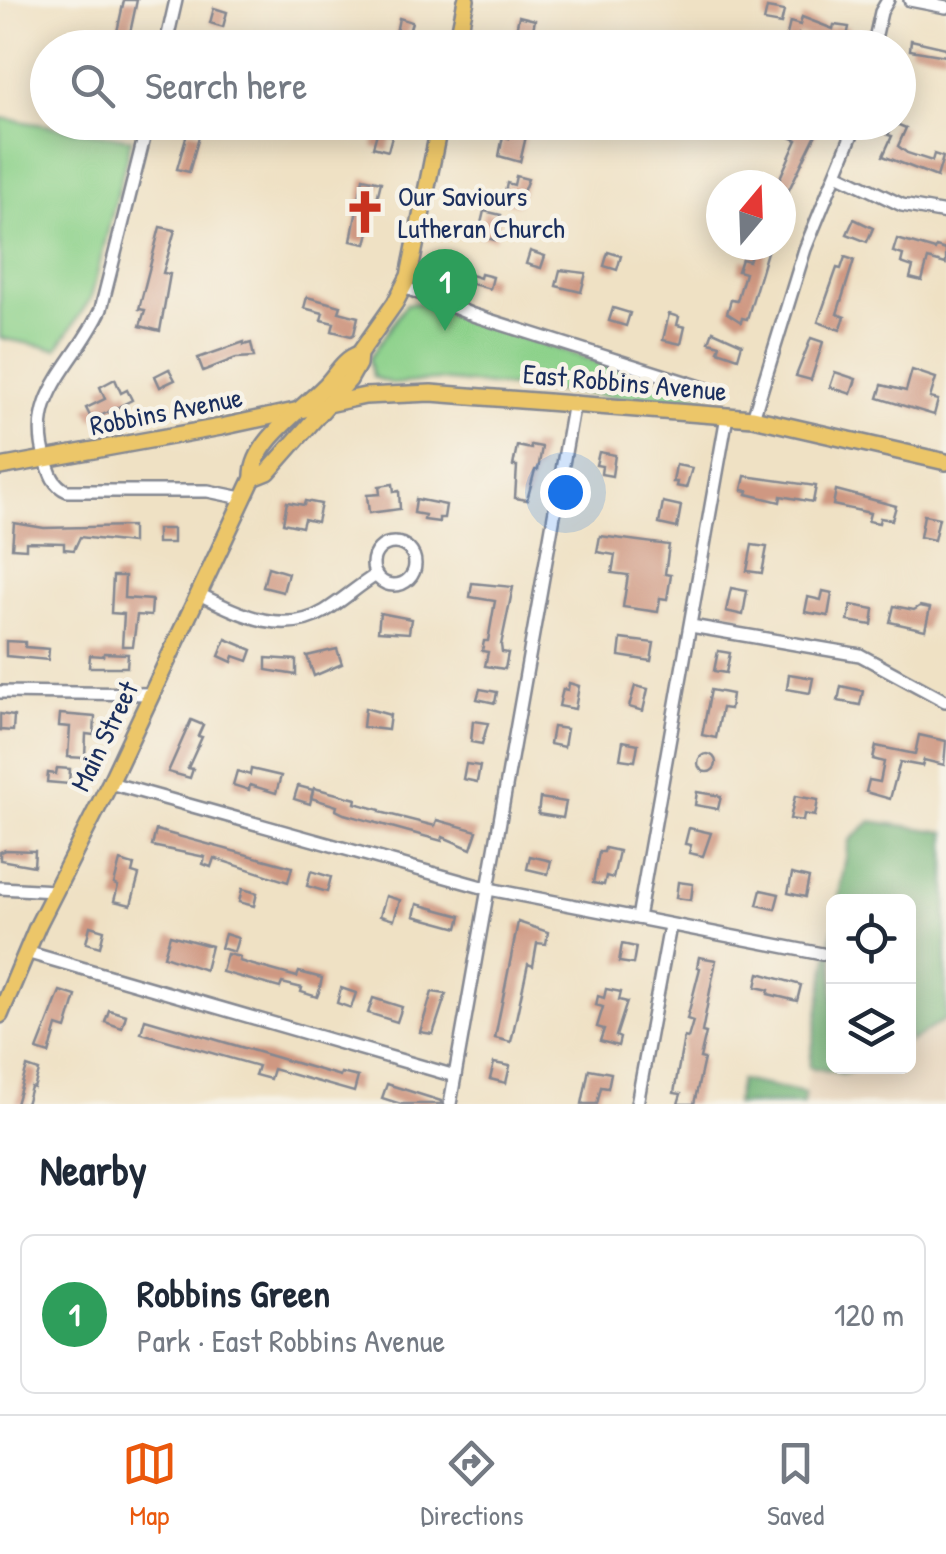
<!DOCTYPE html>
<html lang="en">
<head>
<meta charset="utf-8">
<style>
  body { margin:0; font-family:"Patrick Hand",sans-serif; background:#f6f6f7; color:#1f2937 }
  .controls { position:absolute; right:30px; bottom:30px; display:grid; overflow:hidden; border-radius:15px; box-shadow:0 5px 25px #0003 }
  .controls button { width:90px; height:90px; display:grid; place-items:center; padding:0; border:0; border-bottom:2px solid #e0e1e3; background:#fff; color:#1f2937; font:50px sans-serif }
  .compass { position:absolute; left:706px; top:170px; width:90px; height:90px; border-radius:50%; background:#fff; box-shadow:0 5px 25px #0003; rotate:19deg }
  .you { position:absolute; left:565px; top:492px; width:35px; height:35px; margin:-25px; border:8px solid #fff; border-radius:50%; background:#1a73e8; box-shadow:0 0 0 15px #1a73e833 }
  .badge { display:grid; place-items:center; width:65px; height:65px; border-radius:50%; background:#ea580c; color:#fff; font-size:32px; font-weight:700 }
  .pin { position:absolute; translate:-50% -82px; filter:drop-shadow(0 2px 5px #0008) }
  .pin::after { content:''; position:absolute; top:52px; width:35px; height:30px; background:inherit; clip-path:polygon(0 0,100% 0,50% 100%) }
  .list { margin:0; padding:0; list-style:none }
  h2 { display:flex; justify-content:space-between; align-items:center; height:130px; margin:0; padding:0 40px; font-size:42px }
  h2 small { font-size:32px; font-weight:400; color:#747a83 }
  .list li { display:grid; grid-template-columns:65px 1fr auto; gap:30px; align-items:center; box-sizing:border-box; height:160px; margin:0 20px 20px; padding:0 20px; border:2px solid #e0e1e3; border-radius:15px }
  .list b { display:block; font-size:38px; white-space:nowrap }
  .list p { margin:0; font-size:32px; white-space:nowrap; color:#747a83 }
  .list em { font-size:32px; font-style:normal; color:#747a83 }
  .icon { flex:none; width:55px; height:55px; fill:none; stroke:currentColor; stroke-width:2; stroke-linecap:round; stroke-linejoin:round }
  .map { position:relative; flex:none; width:946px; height:1104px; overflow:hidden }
  .search { position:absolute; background:#fff; box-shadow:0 5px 25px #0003; left:30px; right:30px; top:30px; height:110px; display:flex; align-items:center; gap:25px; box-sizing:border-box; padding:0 35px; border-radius:55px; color:#747a83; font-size:38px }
  .sheet { height:310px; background:#fff }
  nav { display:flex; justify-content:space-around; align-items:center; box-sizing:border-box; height:140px; border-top:2px solid #e0e1e3; background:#fff; font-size:28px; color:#747a83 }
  nav a { display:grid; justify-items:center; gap:5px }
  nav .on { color:#ea580c }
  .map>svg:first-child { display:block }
  .built { fill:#e4d0b6 }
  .green { fill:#8cd18a; stroke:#548074; stroke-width:2.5 }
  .forest { fill:#71b376; stroke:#46716a; stroke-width:2.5 }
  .building { fill:#cf9882 }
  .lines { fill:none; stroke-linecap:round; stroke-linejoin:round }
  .minor-casing { stroke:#858891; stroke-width:16 }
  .major-casing { stroke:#858891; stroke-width:20 }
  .minor { stroke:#fff; stroke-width:11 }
  .major { stroke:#ecc669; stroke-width:15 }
  .labels { text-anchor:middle; stroke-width:9; stroke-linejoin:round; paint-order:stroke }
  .poi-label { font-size:28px; fill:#1b2f5e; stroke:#f7f3e8; text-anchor:start }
  .street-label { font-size:28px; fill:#1b2f5e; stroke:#f7f3e8 }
</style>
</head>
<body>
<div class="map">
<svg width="946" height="1104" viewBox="0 0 946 1104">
  <rect width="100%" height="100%" fill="#f7f3e8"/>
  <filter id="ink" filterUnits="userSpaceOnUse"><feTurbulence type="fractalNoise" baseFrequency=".01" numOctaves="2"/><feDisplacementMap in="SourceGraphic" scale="20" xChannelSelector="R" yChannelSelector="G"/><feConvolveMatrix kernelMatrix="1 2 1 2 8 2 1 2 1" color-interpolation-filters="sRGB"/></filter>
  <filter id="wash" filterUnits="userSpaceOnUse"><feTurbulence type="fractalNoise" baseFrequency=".0048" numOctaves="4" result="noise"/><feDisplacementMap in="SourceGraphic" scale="40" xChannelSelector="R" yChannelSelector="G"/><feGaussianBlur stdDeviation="2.25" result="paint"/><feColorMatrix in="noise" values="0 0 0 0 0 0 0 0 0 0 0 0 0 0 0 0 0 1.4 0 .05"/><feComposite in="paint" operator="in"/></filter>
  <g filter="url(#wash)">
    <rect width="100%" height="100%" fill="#efe1c4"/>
    <polygon class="built" points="946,859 946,1104 803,1104 833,928 834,1066 908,1066 908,902 838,901"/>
    <g class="green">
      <polygon points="0,118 131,139 91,298 57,349 0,338"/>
      <polygon points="419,303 707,398 711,406 438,380 394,384 373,377 369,359 406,304"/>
    </g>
    <g class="forest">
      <polygon points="871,821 946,832 946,1019 909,1042 908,902 838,901 849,841"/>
      <polygon points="833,928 834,1066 861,1067 844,1074 809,1067"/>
      <polygon points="740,1080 805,1093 803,1104 735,1104"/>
    </g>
    <g id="blocks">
      <g class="building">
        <polygon points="124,0 137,0 130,33 134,34 132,45 115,41"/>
        <polygon points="214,8 227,12 223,27 210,23"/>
        <polygon points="767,8 784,11 781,24 764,21"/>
        <polygon points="519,16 535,20 532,34 516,30"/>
        <polygon points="802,17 833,29 834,25 849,27 846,42 840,40 839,48 828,48 829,42 799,34 796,46 785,43 790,22 800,25"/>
        <polygon points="399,18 412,22 404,48 393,48"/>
        <polygon points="911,40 946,48 946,56 910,50"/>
        <polygon points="374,122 385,122 382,133 392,136 388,151 373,147 377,133 371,132"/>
        <polygon points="804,122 820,126 781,206 779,180 797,140 790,137 796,124 802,127"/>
        <polygon points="894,123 906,128 898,146 907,153 932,161 934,154 943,157 937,177 883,156 892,136 888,135"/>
        <polygon points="511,128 527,132 520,162 499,156 503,136 509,138"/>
        <polygon points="188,130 200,133 189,172 177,169"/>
        <polygon points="516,176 528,179 518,205 503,202 507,183 514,185"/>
        <polygon points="363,178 381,182 366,244 351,241"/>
        <polygon points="484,211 501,215 495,240 478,236"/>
        <polygon points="854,219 873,228 867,242 847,234"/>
        <polygon points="160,227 175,230 163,273 170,274 160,331 140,326 145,310 139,309"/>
        <polygon points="897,239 935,250 936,247 946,250 946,264 928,259 922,281 910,278 913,267 901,263 903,255 893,252"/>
        <polygon points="755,245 769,245 747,319 742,318 741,322 727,313 731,300 737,301 745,273 738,271 742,259 749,261"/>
        <polygon points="530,251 545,256 541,268 526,264"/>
        <polygon points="608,252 621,256 617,270 604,266"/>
        <polygon points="845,257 854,260 837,314 845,317 840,330 818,322 837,268 841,269"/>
        <polygon points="560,270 586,273 581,292 556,286"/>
        <polygon points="481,274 493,277 490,289 469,283 471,275 480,278"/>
        <polygon points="307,297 341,306 339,312 358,317 354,334 351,336 332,331 334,323 321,320 323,313 304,308"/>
        <polygon points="613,308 630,313 626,326 609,321"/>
        <polygon points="669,314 679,317 677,325 685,327 681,344 663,340"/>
        <polygon points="713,331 742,344 738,358 718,351 720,345 709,342"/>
        <polygon points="811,338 823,342 811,380 796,376"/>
        <polygon points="244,342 244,345 251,343 254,357 236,358 203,371 198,358"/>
        <polygon points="169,369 175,380 160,387 155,376"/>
        <polygon points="912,370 936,378 930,398 938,400 934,415 878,398 882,385 906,391"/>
        <polygon points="835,372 856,379 851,394 830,387"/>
        <polygon points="115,379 121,393 127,390 132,400 92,420 86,408 105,399 100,387"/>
        <polygon points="531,445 542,447 538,470 535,470 527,500 515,498 517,466 513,466 517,446 531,449"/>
        <polygon points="599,452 615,455 612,476 601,474 602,466 596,465"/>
        <polygon points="676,465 692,468 686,488 676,486 677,482 673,482"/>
        <polygon points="745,476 816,486 813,502 781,496 780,502 747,494 748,491 742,490"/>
        <polygon points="393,484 394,492 399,491 400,509 369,513 367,495 380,494 379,486"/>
        <polygon points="836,490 896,506 892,520 880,518 879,523 868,521 870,513 833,505"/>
        <polygon points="416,499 446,505 444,518 439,518 439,522 424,520 425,515 414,513"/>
        <polygon points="305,501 321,504 317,522 304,519 302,527 283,523 287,502 304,505"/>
        <polygon points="663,502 681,506 677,528 659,524"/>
        <polygon points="924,515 939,518 934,540 920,537"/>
        <polygon points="14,523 44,528 132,526 132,543 80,537 74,550 64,549 64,543 26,542 26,549 12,548"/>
        <rect x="157" y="529" width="16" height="14"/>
        <polygon points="600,536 669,545 665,574 671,575 667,599 660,598 658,612 623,607 628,575 612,573 615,555 597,552"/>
        <polygon points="752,545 767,547 762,573 747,571"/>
        <polygon points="268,567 288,573 283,592 263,587"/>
        <polygon points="113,576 125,576 124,598 152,600 151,616 137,615 133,646 122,646 124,614 111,613"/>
        <polygon points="472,583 513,587 501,645 502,652 508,653 505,669 485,666 488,652 482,651 484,641 488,641 495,601 470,597"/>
        <polygon points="731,588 747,591 743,615 726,611"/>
        <polygon points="823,591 832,593 828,616 805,612 808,597 821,600"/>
        <polygon points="851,605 874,609 872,625 848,621"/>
        <polygon points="894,606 914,610 920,606 930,608 925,630 890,622"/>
        <polygon points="380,613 411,619 409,633 378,631"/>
        <polygon points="226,639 252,650 248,661 234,656 232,662 219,656"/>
        <polygon points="621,639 654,643 651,661 619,656"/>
        <polygon points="6,641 25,642 25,647 49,649 48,660 6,656"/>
        <polygon points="337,649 342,664 314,676 307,656"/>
        <polygon points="718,651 730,653 726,673 714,671"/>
        <polygon points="104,653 128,654 127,667 89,667 90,655 103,656"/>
        <polygon points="266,658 296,660 296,675 266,670"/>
        <polygon points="789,674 813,678 810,693 787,689"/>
        <polygon points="569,683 579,686 575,709 559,706 563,689 568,690"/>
        <polygon points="635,686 648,689 643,711 629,707"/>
        <polygon points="841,686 863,691 860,705 838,701"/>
        <polygon points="480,689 497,692 495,703 477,699"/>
        <polygon points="711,690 732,694 730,709 722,708 716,738 702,735"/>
        <polygon points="365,708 390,715 388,730 363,727"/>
        <polygon points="0,714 14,716 13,731 0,730"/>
        <polygon points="60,714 95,717 94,735 86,734 85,758 68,757 70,727 59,726"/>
        <polygon points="191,720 203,725 198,736 202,737 188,768 193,769 190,778 168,772"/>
        <polygon points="473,721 488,723 482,744 471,742"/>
        <polygon points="553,727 567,729 564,747 550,744"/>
        <polygon points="919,735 946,741 944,765 924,760 922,766 900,762 890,799 866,792 869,780 880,782 884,762 873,759 876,746 915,754"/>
        <polygon points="623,741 638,744 635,761 620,759"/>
        <circle cx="707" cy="763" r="9"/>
        <polygon points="466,764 480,766 477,782 463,779"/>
        <polygon points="57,768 70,769 69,784 47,782 48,773 56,774"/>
        <polygon points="251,769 281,776 276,793 250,785 249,790 233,785 237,771 250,775"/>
        <polygon points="298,786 313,790 310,804 294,799"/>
        <polygon points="314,788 356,799 355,803 380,810 380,812 435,826 437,820 477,831 471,849 443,837 442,841 344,814 336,810 337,806 311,798"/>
        <polygon points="697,792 721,796 718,809 695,805"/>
        <polygon points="795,796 818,800 815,816 804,814 803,821 790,819"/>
        <polygon points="540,798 566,802 563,818 538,814"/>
        <polygon points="689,828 711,833 703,856 689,853 691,845 685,844"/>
        <polygon points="156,830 292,867 288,882 214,858 211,867 203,864 205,857 152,846"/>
        <polygon points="605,848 619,851 613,878 606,876 604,885 593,883 599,852 604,852"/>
        <polygon points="5,850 35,851 34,866 0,860 0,852"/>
        <polygon points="530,856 551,861 548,874 527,869"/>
        <polygon points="120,861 134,865 132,873 139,875 131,905 114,901 118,886 114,884"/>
        <polygon points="311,871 331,877 327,892 307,886"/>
        <polygon points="792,874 809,878 805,897 788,893"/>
        <polygon points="678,882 693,884 691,900 676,898"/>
        <polygon points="242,889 257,893 254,906 239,902"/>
        <polygon points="761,890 779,894 775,909 757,905"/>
        <polygon points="386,896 400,900 394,920 380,916"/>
        <polygon points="417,904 461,916 458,928 414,916"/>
        <polygon points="518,922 548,932 546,944 537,943 533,966 528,964 511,1042 495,1038"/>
        <polygon points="90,926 104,930 100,947 86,943"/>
        <polygon points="225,934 238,938 234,952 221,948"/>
        <polygon points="170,935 211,946 205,970 164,956"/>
        <polygon points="622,944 636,947 633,964 619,962"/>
        <polygon points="227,954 240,957 239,961 297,977 299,972 322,978 319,992 317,997 301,992 302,988 282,983 280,988 222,972"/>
        <polygon points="699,957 716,960 702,1032 706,1033 700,1058 704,1059 694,1104 678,1104 681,1094 674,1093 684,1037 688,1038 693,1021 687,1019 700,968 697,967"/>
        <polygon points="759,973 801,985 797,1001 768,994 769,990 756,987"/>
        <polygon points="341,988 356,993 351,1008 337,1003"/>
        <polygon points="606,989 621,992 619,1000 627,1002 616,1036 620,1038 618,1046 600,1041 604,1029 597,1027 603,1007 596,1005 598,996 604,998"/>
        <polygon points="60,991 76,996 66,1029 57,1026 49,1054 37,1050"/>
        <polygon points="432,992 446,994 433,1034 420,1032"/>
        <polygon points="373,998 402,1007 397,1022 368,1013"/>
        <polygon points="109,1010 126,1015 122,1028 105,1022"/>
        <polygon points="145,1019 340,1076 341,1073 358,1077 354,1092 273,1069 270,1079 255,1075 258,1066 141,1033"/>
        <polygon points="494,1063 510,1066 506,1083 490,1079"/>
        <polygon points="27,1067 39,1071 34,1088 31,1087 26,1104 16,1104"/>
        <polygon points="589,1069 611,1073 608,1088 601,1087 597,1104 582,1104"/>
        <polygon points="387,1084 441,1101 441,1104 401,1104 382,1098"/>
      </g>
    </g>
  </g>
  <g filter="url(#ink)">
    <use href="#blocks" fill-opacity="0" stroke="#858891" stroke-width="2.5"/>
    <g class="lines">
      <g class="minor-casing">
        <g id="minor">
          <polyline points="910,0 946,7"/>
          <polyline points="165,48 176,0"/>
          <polyline points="873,48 881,12 888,0"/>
          <path d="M148,122L101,309C77,363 25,395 46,460C50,473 53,485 67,491H208L242,498"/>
          <polyline points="837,174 902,205 946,213"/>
          <polyline points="404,287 473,315 710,390"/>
          <polyline points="753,418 805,249 857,122"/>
          <circle cx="394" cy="564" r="21"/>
          <path d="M199,594C238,613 282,637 325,611C343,600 358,586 376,575"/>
          <polyline points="691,626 860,655 945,701"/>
          <polyline points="0,692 152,694"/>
          <polyline points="110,783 489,889 822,954"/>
          <polyline points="0,888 55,891"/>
          <polyline points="638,918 727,416"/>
          <polyline points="26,952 455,1076"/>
          <polyline points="450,1104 574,402"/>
          <polyline points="637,1104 670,926"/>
        </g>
      </g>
      <g class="major-casing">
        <g id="major">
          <polyline points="456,48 466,0"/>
          <polyline points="0,467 221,427 365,396 431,393 753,418 946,462"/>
          <polyline points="253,478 268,472 349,380 358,364 359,354 395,303 409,276 440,122"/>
          <path d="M0,1015L38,925L110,783L253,478C251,443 303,409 325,386C336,375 343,359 359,354"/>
        </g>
      </g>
      <use href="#minor" class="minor"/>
      <use href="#major" class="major"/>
    </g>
  </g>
  <defs>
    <g id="church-bare" transform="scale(3.45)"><path d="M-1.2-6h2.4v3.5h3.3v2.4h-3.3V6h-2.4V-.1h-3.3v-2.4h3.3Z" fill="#c8321e" stroke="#f7f3e8" stroke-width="2.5" paint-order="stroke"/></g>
  </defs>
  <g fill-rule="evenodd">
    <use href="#church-bare" x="365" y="212"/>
  </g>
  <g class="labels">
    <g class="poi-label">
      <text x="398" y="206">Our Saviours<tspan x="398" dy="32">Lutheran Church</tspan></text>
    </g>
    <g class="street-label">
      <text transform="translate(625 382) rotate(5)" y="10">East Robbins Avenue</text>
      <text transform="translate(166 411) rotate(-11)" y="10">Robbins Avenue</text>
      <text transform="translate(104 736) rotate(-64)" y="10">Main Street</text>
    </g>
  </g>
</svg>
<div class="controls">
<button><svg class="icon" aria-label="locate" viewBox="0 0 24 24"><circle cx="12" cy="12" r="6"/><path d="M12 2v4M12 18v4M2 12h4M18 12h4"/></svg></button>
<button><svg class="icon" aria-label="layers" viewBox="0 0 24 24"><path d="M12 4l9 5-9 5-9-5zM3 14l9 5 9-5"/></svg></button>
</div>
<svg class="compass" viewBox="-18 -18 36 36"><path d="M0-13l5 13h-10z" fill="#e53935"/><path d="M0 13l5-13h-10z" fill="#747a83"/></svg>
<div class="you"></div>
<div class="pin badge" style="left:445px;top:331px;background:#2e9e5b">1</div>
<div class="search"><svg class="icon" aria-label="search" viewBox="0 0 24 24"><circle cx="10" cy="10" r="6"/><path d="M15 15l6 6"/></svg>Search here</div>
</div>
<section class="sheet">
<h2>Nearby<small></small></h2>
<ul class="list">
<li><span class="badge" style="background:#2e9e5b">1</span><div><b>Robbins Green</b><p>Park · East Robbins Avenue</p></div><em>120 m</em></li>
</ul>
</section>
<nav>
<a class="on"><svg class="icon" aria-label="map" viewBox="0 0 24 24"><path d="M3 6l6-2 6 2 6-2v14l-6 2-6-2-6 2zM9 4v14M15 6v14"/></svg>Map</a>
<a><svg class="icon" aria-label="directions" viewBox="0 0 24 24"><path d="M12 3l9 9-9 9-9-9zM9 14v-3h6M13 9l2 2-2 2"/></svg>Directions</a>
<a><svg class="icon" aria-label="saved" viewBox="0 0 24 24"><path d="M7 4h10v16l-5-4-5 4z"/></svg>Saved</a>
</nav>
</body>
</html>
